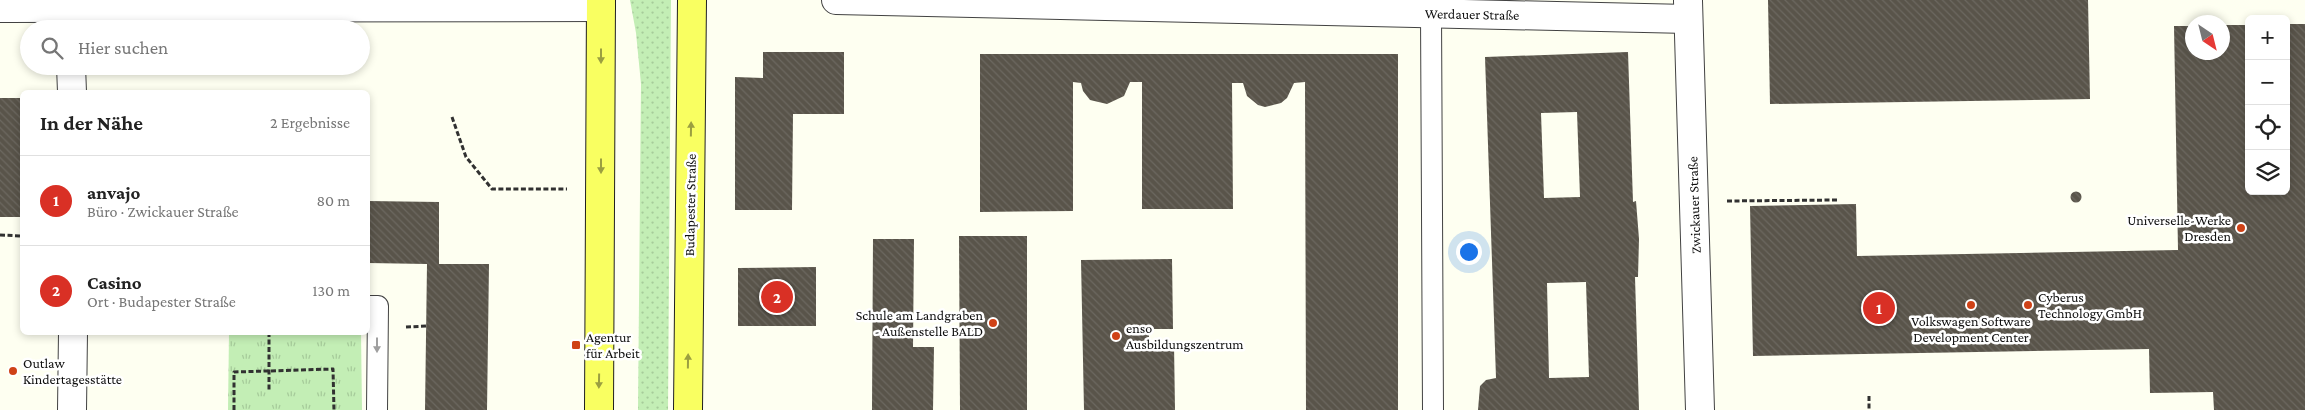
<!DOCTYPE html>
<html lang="de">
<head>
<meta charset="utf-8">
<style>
  body { margin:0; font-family:"Crimson Pro",serif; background:#f6f6f6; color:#222 }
  .controls { position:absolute; right:15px; top:15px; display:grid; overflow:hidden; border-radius:8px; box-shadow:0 2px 8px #0003 }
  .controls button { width:45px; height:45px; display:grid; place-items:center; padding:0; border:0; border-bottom:1px solid #e0e0e0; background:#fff; color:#222; font:25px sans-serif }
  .compass { position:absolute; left:2185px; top:15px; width:45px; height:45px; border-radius:50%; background:#fff; box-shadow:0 2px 8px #0003; rotate:145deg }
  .you { position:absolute; left:1468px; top:251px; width:18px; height:18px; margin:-12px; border:4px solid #fff; border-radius:50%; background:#1a73e8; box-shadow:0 0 0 8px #1a73e833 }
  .badge { display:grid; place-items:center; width:32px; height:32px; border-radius:50%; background:#d93025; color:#fff; font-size:16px; font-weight:700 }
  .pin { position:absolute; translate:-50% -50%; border:2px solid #fff; box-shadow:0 1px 5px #0006 }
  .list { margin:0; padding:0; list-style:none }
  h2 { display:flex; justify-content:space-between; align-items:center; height:65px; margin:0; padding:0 20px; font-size:21px }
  h2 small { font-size:16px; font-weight:400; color:#767676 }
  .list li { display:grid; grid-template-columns:32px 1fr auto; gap:15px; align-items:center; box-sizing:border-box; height:90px; padding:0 20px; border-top:1px solid #e0e0e0 }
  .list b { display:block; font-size:19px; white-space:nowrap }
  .list p { margin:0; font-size:16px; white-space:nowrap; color:#767676 }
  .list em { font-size:16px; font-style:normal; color:#767676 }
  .icon { flex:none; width:28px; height:28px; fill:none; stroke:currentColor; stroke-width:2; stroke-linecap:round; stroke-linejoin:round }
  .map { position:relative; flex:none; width:2305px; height:410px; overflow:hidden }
  .search { position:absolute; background:#fff; box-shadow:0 2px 8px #0003; left:20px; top:20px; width:350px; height:55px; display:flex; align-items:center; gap:12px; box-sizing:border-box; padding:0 18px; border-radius:28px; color:#767676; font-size:19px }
  .panel { position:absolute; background:#fff; box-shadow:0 2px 8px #0003; left:20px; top:90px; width:350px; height:245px; border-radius:8px }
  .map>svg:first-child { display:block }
  .grass { fill:url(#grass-dots) }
  .park { fill:url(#park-tufts) }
  .building { fill:url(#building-back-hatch); fill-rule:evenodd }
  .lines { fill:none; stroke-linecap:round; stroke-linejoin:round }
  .service-casing { stroke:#424242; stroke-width:22 }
  .minor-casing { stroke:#424242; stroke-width:30 }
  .primary-casing { stroke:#202020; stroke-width:30 }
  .path { stroke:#313131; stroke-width:3; stroke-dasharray:5 2.5; stroke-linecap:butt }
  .service { stroke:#fff; stroke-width:20 }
  .minor { stroke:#fff; stroke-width:28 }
  .primary { stroke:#f9ff61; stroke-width:28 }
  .oneway { fill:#9b9f40 }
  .oneway2 { fill:#9f9f9f }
  .poi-dot { fill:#cf4217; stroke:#fff; stroke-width:2 }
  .labels { text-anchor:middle; stroke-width:5; stroke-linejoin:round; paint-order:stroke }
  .street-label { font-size:14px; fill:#0f0f0f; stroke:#fff }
  .poi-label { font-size:14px; fill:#0f0f0f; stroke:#fff; text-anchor:start }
</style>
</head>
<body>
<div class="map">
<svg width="2305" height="410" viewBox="0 0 2305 410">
  <defs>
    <pattern id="grass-dots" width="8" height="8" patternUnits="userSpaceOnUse" patternTransform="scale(1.25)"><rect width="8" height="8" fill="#c3eeb5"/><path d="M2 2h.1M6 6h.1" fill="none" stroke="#a6cb9a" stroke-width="1.8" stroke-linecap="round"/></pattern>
    <pattern id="park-tufts" width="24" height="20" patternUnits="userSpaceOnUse" patternTransform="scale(1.25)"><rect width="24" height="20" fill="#c3eeb5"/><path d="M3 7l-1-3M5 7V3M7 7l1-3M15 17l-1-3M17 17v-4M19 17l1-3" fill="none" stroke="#a6cb9a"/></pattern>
    <pattern id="building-back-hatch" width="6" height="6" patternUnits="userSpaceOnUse" patternTransform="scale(1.25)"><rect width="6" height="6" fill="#59544a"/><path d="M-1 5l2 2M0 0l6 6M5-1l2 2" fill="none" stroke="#6c6860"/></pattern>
  </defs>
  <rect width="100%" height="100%" fill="#fefff1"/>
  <polygon class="grass" points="630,0 671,0 668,410 638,410 641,84 636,33"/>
  <polygon class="park" points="229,333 361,333 362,410 228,410"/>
  <g class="building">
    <polygon points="1768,0 2088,0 2090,99 1770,104"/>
    <polygon points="2286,24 2305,24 2305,410 2214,410 2213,392 2150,393 2149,349 1753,356 1750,206 1856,204 1857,256 2178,250 2174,26 2192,26 2192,52 2222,52 2222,25 2249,25 2249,191 2286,191"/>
    <polygon points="763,52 844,52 844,114 793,114 792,210 735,210 735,77 763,78"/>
    <path d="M1628,52L1633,202L1636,201L1639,239L1638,277H1635L1639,410H1478L1480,386L1486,380L1496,378L1485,57ZM1577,112L1580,197L1544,198L1541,113ZM1586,282L1589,377L1549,378L1547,283Z"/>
    <polygon points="980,54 1398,54 1398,410 1306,410 1305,82 1294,83 1287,98 1281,103 1265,107 1258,105 1247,96 1243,83 1232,83 1233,209 1142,209 1142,82 1130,82 1124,96 1107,104 1090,100 1083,91 1081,83 1073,82 1073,211 980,212"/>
    <rect x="0" y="98" width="22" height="119"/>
    <circle cx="2076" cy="197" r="5.5"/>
    <polygon points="368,201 439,202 439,264 489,264 487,410 425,410 427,264 368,263"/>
    <polygon points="959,236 1027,236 1027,410 960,410"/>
    <polygon points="873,239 914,239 913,347 934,347 933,410 872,410"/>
    <polygon points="1172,259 1173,329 1149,329 1149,344 1174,344 1175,410 1084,410 1081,260"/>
    <polygon points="816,267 816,326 738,326 738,268"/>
  </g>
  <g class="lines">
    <g class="service-casing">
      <g id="service">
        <polyline points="1431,13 1433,410"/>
        <polyline points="368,306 378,306 377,410"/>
      </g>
    </g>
    <g class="minor-casing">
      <g id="minor">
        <polyline points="836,0 1688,19"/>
        <polyline points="1688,1 1700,410"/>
        <polyline points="0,8 601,7"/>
        <polyline points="71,66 72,92"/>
        <polyline points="72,410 73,332"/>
      </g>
    </g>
    <g class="primary-casing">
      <g id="primary">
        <polyline points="599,410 601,0"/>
        <polyline points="688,410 692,0"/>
      </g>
    </g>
    <g class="path">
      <polyline points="452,117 466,157 492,189 567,189"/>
      <polyline points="1727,201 1838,200"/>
      <polyline points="0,235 22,236"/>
      <polyline points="406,327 427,326"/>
      <polyline points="269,332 269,390"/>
      <polyline points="1869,396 1869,410"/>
      <polyline points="234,410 234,372 333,369 334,410"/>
    </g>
    <use href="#service" class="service"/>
    <use href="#minor" class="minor"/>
    <use href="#primary" class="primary"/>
  </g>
  <defs><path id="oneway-solid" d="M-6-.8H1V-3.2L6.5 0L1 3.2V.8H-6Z" transform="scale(1.25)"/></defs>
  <g class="oneway">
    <use href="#oneway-solid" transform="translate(601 56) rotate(90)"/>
    <use href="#oneway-solid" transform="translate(691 129) rotate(-89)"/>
    <use href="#oneway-solid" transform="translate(601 166) rotate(90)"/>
    <use href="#oneway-solid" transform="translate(688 361) rotate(-89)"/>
    <use href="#oneway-solid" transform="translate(599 381) rotate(91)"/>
  </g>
  <use class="oneway2" href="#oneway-solid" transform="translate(377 345) rotate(90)"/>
  <g class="poi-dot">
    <circle cx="2241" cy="228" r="5"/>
    <circle cx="1971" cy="305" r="5"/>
    <circle cx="2028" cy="305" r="5"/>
    <circle cx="993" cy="323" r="5"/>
    <circle cx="1116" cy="336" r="5"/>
    <rect x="571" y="340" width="10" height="10" rx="2.5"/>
    <circle cx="13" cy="371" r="5"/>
  </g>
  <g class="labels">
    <g class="street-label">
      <text transform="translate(1472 14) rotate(1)" y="5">Werdauer Straße</text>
      <text transform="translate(690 205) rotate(-89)" y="5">Budapester Straße</text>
      <text transform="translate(1694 205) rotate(-92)" y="5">Zwickauer Straße</text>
    </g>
    <g class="poi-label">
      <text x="2231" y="225" text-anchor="end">Universelle-Werke<tspan x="2231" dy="16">Dresden</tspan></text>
      <text x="2038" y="302">Cyberus<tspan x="2038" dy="16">Technology GmbH</tspan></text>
      <text x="983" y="320" text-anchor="end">Schule am Landgraben<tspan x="983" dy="16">- Außenstelle BALD</tspan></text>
      <text x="1971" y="326" text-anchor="middle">Volkswagen Software<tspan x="1971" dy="16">Development Center</tspan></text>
      <text x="1126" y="333">enso<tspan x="1126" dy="16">Ausbildungszentrum</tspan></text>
      <text x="586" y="342">Agentur<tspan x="586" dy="16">für Arbeit</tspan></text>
      <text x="23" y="368">Outlaw<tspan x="23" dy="16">Kindertagesstätte</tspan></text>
    </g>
  </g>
</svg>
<div class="controls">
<button>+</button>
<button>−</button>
<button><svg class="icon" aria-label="locate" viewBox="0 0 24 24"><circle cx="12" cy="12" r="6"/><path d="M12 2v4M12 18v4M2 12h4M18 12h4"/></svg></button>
<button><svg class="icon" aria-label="layers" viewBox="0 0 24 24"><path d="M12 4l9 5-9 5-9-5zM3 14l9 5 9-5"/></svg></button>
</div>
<svg class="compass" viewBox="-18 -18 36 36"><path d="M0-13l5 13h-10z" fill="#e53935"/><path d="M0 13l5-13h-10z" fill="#767676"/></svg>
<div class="you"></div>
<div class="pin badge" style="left:1879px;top:308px">1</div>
<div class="pin badge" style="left:777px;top:297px">2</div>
<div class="search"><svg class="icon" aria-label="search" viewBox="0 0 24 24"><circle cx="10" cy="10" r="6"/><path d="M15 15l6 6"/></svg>Hier suchen</div>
<section class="panel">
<h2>In der Nähe<small>2 Ergebnisse</small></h2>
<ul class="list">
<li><span class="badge">1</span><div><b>anvajo</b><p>Büro · Zwickauer Straße</p></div><em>80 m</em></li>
<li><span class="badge">2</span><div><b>Casino</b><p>Ort · Budapester Straße</p></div><em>130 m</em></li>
</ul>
</section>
</div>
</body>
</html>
